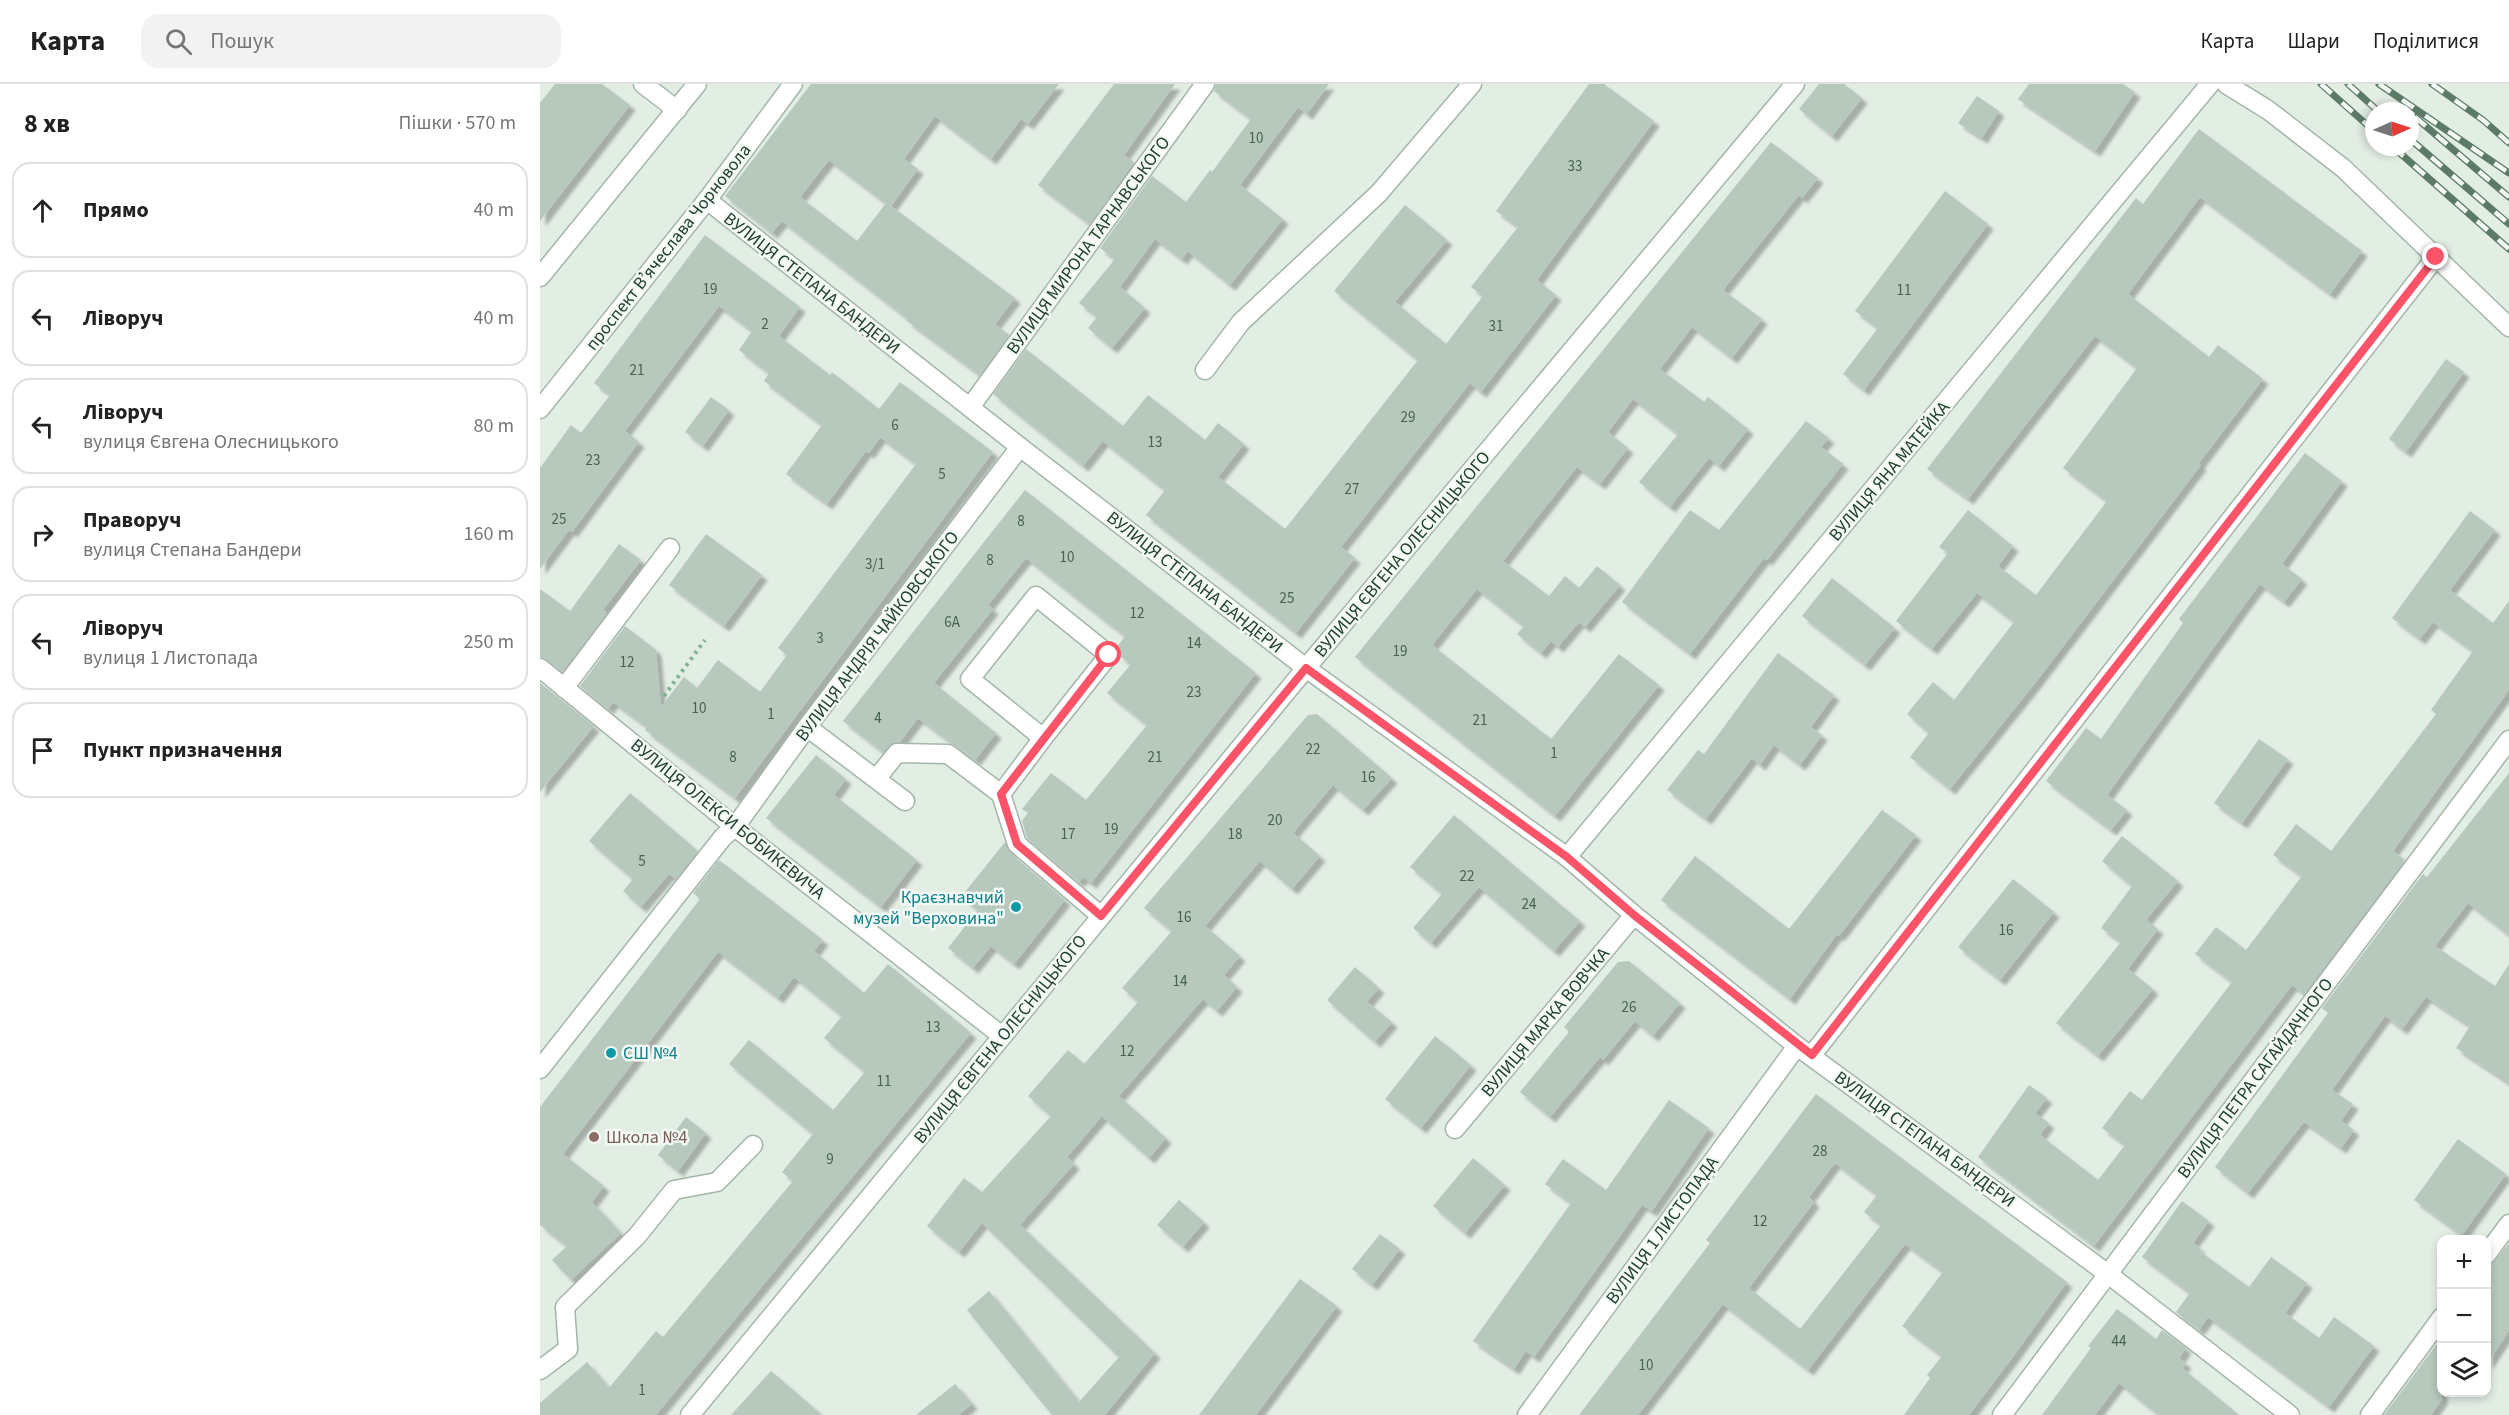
<!DOCTYPE html>
<html lang="uk">
<head>
<meta charset="utf-8">
<style>
  body { margin:0; font-family:"Source Sans 3",sans-serif; background:#f2f2f2; color:#222 }
  .controls { position:absolute; right:18px; bottom:18px; display:grid; overflow:hidden; border-radius:12px; box-shadow:0 3px 9px #0003 }
  .controls button { width:54px; height:54px; display:grid; place-items:center; padding:0; border:0; border-bottom:2px solid #e0e0e0; background:#fff; color:#222; font:30px sans-serif }
  .compass { position:absolute; left:1825px; top:18px; width:54px; height:54px; border-radius:50%; background:#fff; box-shadow:0 3px 9px #0003; rotate:87deg }
  .stop { position:absolute; width:18px; height:18px; margin:-14px; border:4px solid #fb5368; border-radius:50%; background:#fff }
  .stop.end { background:#fb5368; border-color:#fff; box-shadow:0 2px 6px #0008 }
  .list { margin:0; padding:0; list-style:none }
  h2 { display:flex; justify-content:space-between; align-items:center; height:78px; margin:0; padding:0 24px; font-size:26px }
  h2 small { font-size:20px; font-weight:400; color:#767676 }
  .list li { display:grid; grid-template-columns:39px 1fr auto; gap:18px; align-items:center; box-sizing:border-box; height:96px; margin:0 12px 12px; padding:0 12px; border:2px solid #e0e0e0; border-radius:18px }
  .list b { display:block; font-size:22px; white-space:nowrap }
  .list p { margin:0; font-size:20px; white-space:nowrap; color:#767676 }
  .list em { font-size:20px; font-style:normal; color:#767676 }
  .icon { flex:none; width:33px; height:33px; fill:none; stroke:currentColor; stroke-width:2; stroke-linecap:round; stroke-linejoin:round }
  .map { position:relative; flex:none; width:1969px; height:1331px; overflow:hidden }
  header { display:flex; align-items:center; gap:36px; box-sizing:border-box; height:84px; padding:0 30px; background:#fff; border-bottom:2px solid #e0e0e0 }
  header strong { font-size:28px }
  nav { display:flex; gap:33px; margin-inline-start:auto; font-size:21px }
  .search { width:420px; height:54px; background:#f2f2f2; display:flex; align-items:center; gap:15px; box-sizing:border-box; padding:0 21px; border-radius:18px; color:#767676; font-size:22px }
  main { display:flex }
  aside { flex:1; background:#fff }
  .map>svg:first-child { display:block }
  .building { fill:#b7c8bc; fill-rule:evenodd; filter:url(#shadow) }
  .lines { fill:none; stroke-linecap:round; stroke-linejoin:round }
  .minor-casing { stroke:#a4b6a9; stroke-width:21 }
  .path { stroke:#80b390; stroke-width:4; stroke-dasharray:3 4.5; stroke-linecap:butt }
  .minor { stroke:#fff; stroke-width:18 }
  .rail-casing { stroke:#5b7b67; stroke-width:7 }
  .rail { stroke:#f3f9f4; stroke-width:4.5; stroke-dasharray:14; stroke-linecap:butt }
  .route { stroke:#fb5368; stroke-width:8 }
  .culture-dot { fill:#0f9aa8; stroke:#f3f9f4; stroke-width:2 }
  .education-dot { fill:#8d6e63; stroke:#f3f9f4; stroke-width:2 }
  .labels { text-anchor:middle; stroke-width:5; stroke-linejoin:round; paint-order:stroke }
  .number-label { font-size:15px; fill:#466250 }
  .street-label { font-size:18px; fill:#21402c; stroke:#f3f9f4 }
  .culture-label { font-size:18px; fill:#0d838f; stroke:#f3f9f4; text-anchor:end }
  .education-label { font-size:18px; fill:#785e54; stroke:#f3f9f4; text-anchor:start }
</style>
</head>
<body>
<header>
<strong>Карта</strong>
<div class="search"><svg class="icon" aria-label="search" viewBox="0 0 24 24"><circle cx="10" cy="10" r="6"/><path d="M15 15l6 6"/></svg>Пошук</div>
<nav><a>Карта</a><a>Шари</a><a>Поділитися</a></nav>
</header>
<main>
<aside>
<h2>8 хв<small>Пішки · 570 m</small></h2>
<ul class="list">
<li><svg class="icon" aria-label="ahead" viewBox="0 0 24 24"><path d="M12 20V5M6 11l6-6 6 6"/></svg><div><b>Прямо</b></div><em>40 m</em></li>
<li><svg class="icon" aria-label="left" viewBox="0 0 24 24"><path d="M17 20v-9H6M10 6l-5 5 5 5"/></svg><div><b>Ліворуч</b></div><em>40 m</em></li>
<li><svg class="icon" aria-label="left" viewBox="0 0 24 24"><path d="M17 20v-9H6M10 6l-5 5 5 5"/></svg><div><b>Ліворуч</b><p>вулиця Євгена Олесницького</p></div><em>80 m</em></li>
<li><svg class="icon" aria-label="right" viewBox="0 0 24 24"><path d="M7 20v-9h11M14 6l5 5-5 5"/></svg><div><b>Праворуч</b><p>вулиця Степана Бандери</p></div><em>160 m</em></li>
<li><svg class="icon" aria-label="left" viewBox="0 0 24 24"><path d="M17 20v-9H6M10 6l-5 5 5 5"/></svg><div><b>Ліворуч</b><p>вулиця 1 Листопада</p></div><em>250 m</em></li>
<li><svg class="icon" aria-label="arrive" viewBox="0 0 24 24"><path d="M6 21V4h12l-3 4 3 4H6"/></svg><div><b>Пункт призначення</b></div></li>
</ul>
</aside>
<div class="map">
<svg width="1969" height="1331" viewBox="0 0 1969 1331">
  <defs>
    <filter id="shadow"><feDropShadow dx="5.5" dy="5.5" stdDeviation="1.5" flood-color="#0004"/></filter>
  </defs>
  <rect width="100%" height="100%" fill="#e2ede4"/>
  <g class="building">
    <polygon points="15,0 62,0 90,21 0,137 0,19"/>
    <path d="M271,0H519L488,40L481,35L451,75L395,32L364,75L378,85L351,122L475,214L455,240L469,251L440,291L367,237L368,235L242,137L232,149L185,112ZM289,76L346,119L317,157L260,113Z"/>
    <polygon points="574,0 635,0 584,71 594,78 550,140 498,101"/>
    <polygon points="676,0 789,0 767,30 758,23 700,101 743,135 690,201 648,167 642,175 615,155 580,203 605,224 572,264 548,244 557,233 539,219 575,175 560,164 612,92 646,118 670,86 672,88 711,35 674,7"/>
    <polygon points="1049,0 1064,0 1114,37 997,196 1016,211 941,308 930,299 801,463 815,474 756,549 606,431 625,406 563,357 543,382 453,310 486,265 583,342 608,311 665,356 678,339 704,360 678,393 745,445 878,276 794,207 865,121 907,156 855,218 906,260 943,212 931,203 978,143 956,127"/>
    <polygon points="1279,0 1304,0 1322,14 1292,52 1259,25"/>
    <polygon points="1489,0 1583,0 1595,8 1555,67 1478,15"/>
    <polygon points="1437,12 1459,27 1442,54 1418,39"/>
    <polygon points="1659,45 1822,167 1790,210 1660,113 1588,210 1669,273 1678,261 1723,295 1659,379 1661,381 1496,598 1410,705 1370,673 1389,649 1367,630 1393,598 1414,616 1474,538 1437,509 1392,565 1356,537 1408,469 1399,463 1428,426 1473,462 1458,482 1496,511 1567,417 1523,384 1597,284 1555,252 1428,415 1387,385 1596,114 1603,120"/>
    <polygon points="1231,58 1278,94 1262,114 1259,111 1183,206 1222,235 1192,274 1152,243 1120,285 1164,318 1168,313 1208,345 1179,382 1169,374 1130,423 1099,398 1138,350 1093,315 1068,348 1088,364 1060,400 1037,383 963,477 1009,512 1025,492 1039,504 1057,482 1080,501 1045,543 1039,538 1018,563 1011,557 1001,569 977,550 984,542 937,505 892,561 1011,655 1079,570 1119,601 1015,732 815,573"/>
    <polygon points="1405,107 1448,140 1324,306 1303,290 1338,244 1315,227"/>
    <polygon points="165,151 260,223 239,252 290,291 292,288 339,325 360,298 453,368 195,714 105,646 107,643 73,618 68,625 40,602 85,542 116,566 121,623 144,593 157,604 178,576 220,608 247,571 238,564 376,380 340,353 329,369 326,367 287,420 246,390 282,341 224,297 229,289 199,266 212,247 179,222 85,347 99,358 32,448 29,446 0,485 0,384 31,341 41,349 70,311 54,299"/>
    <polygon points="1906,275 1924,288 1866,368 1849,355"/>
    <polygon points="171,313 189,326 163,362 145,348"/>
    <polygon points="1266,337 1289,354 1281,363 1303,380 1227,476 1224,474 1150,570 1082,518 1150,426 1179,446"/>
    <polygon points="1765,369 1802,397 1742,480 1762,495 1744,518 1720,500 1711,512 1567,711 1587,726 1571,746 1506,697 1546,644 1561,655 1643,539 1639,535"/>
    <polygon points="485,406 716,589 551,799 543,793 539,798 487,754 482,737 488,729 482,725 511,689 546,716 607,641 567,609 591,580 580,572 577,563 585,552 486,474 448,521 453,525 394,599 456,649 435,676 378,634 360,658 352,659 343,668 303,637"/>
    <polygon points="1930,427 1955,446 1910,506 1953,539 1969,517 1969,606 1853,767 1865,776 1764,910 1752,901 1554,1162 1438,1073 1489,1001 1507,1014 1495,1029 1509,1039 1500,1051 1558,1096 1585,1061 1562,1044 1590,1007 1602,1016 1692,898 1655,870 1676,843 1706,866 1762,792 1733,771 1756,740 1791,767 1896,630 1891,626 1933,567 1893,538 1880,555 1852,534"/>
    <polygon points="166,450 222,491 184,542 129,501"/>
    <polygon points="79,460 101,476 63,526 67,529 22,588 7,575 0,573 0,505 30,527"/>
    <polygon points="1292,494 1355,544 1325,581 1262,532"/>
    <polygon points="1238,569 1294,611 1271,643 1282,651 1260,681 1234,661 1220,681 1212,674 1166,735 1127,706 1158,666 1164,670"/>
    <polygon points="0,599 54,642 0,708"/>
    <polygon points="777,630 852,694 823,726 793,701 753,749 780,772 752,805 720,777 665,842 700,872 684,891 697,903 677,927 663,915 579,1012 626,1054 609,1074 562,1032 527,1073 534,1080 480,1141 615,1269 565,1331 512,1331 427,1226 449,1207 539,1318 579,1273 442,1139 419,1168 387,1142 424,1094 442,1108 511,1032 488,1012 528,966 544,980 598,918 582,904 632,847 604,824 768,631"/>
    <polygon points="1719,655 1748,675 1702,739 1674,719"/>
    <polygon points="276,671 306,695 294,711 377,776 341,823 226,734"/>
    <polygon points="1969,689 1969,851 1928,819 1895,862 1955,902 1969,880 1969,999 1916,964 1930,942 1886,913 1862,945 1845,932 1792,1006 1813,1020 1801,1037 1814,1046 1801,1064 1764,1038 1708,1109 1675,1083 1788,929 1782,924 1883,790 1887,793"/>
    <polygon points="90,709 158,767 136,795 129,790 101,823 83,807 93,795 49,757"/>
    <polygon points="1342,726 1376,751 1299,852 1297,850 1250,915 1121,816 1155,772 1249,845"/>
    <polygon points="914,731 1040,837 1014,867 939,803 891,859 873,844 902,810 870,783"/>
    <polygon points="1582,752 1638,797 1606,836 1618,845 1588,885 1613,905 1558,972 1516,939 1581,858 1561,844 1592,802 1562,777"/>
    <polygon points="465,758 470,769 525,816 474,880 451,862 433,884 408,864 438,826 421,813"/>
    <polygon points="179,776 283,856 274,867 324,909 348,880 431,949 116,1331 0,1331 0,1319 47,1278 69,1304 116,1247 123,1253 253,1097 242,1088 273,1050 189,980 209,956 293,1026 325,988 284,954 302,932 254,893 238,914 178,868 23,1070 64,1102 52,1118 81,1149 31,1196 12,1176 27,1162 0,1141 0,1023 160,815 153,809"/>
    <polygon points="1473,795 1514,828 1460,896 1418,863"/>
    <polygon points="1089,877 1140,919 1113,952 1095,937 1063,976 1060,973 1010,1033 980,1008 1029,948 1024,943 1078,878"/>
    <polygon points="815,883 839,904 827,918 852,938 835,958 787,916"/>
    <polygon points="895,952 931,981 881,1044 845,1015"/>
    <path d="M1276,1010L1527,1198L1472,1274L1429,1331H1364L1390,1294L1387,1291L1402,1272L1362,1242L1403,1188L1365,1160L1268,1286L1183,1220L1098,1331H1039L1170,1159L1166,1156ZM1295,1079L1337,1111L1324,1128L1341,1141L1260,1245L1209,1204L1274,1118L1269,1113Z"/>
    <polygon points="1129,1016 1169,1044 1112,1127 1102,1121 994,1273 986,1267 974,1285 933,1257 1031,1119 1005,1100 1023,1075 1066,1106"/>
    <polygon points="146,1033 166,1049 138,1087 118,1071"/>
    <polygon points="1918,1055 1966,1090 1922,1151 1874,1116"/>
    <polygon points="933,1074 965,1101 925,1149 893,1122"/>
    <polygon points="639,1116 664,1138 643,1163 617,1141"/>
    <polygon points="1642,1117 1669,1137 1653,1159 1660,1164 1658,1166 1709,1203 1731,1173 1767,1199 1745,1229 1779,1254 1794,1233 1834,1262 1789,1323 1668,1233 1659,1246 1636,1228 1650,1209 1602,1173"/>
    <polygon points="840,1150 860,1165 832,1201 812,1185"/>
    <polygon points="1969,1159 1969,1247 1947,1280 1947,1186"/>
    <polygon points="760,1195 797,1222 716,1331 659,1331"/>
    <polygon points="1577,1225 1616,1255 1622,1246 1646,1264 1639,1274 1646,1279 1642,1284 1699,1331 1619,1331 1579,1299 1555,1331 1502,1331 1551,1264 1548,1262"/>
    <polygon points="1902,1253 1902,1315 1891,1331 1844,1331"/>
    <polygon points="231,1287 282,1331 191,1331"/>
    <polygon points="415,1300 432,1320 418,1331 376,1331"/>
  </g>
  <g class="lines">
    <g class="minor-casing">
      <g id="minor">
        <polyline points="103,0 137,26"/>
        <polyline points="1686,0 1728,26 1803,84 1969,243"/>
        <polyline points="167,116 480,363 766,584 1027,773 1094,831 1257,962 1568,1190 1750,1331"/>
        <polyline points="0,193 157,0"/>
        <polyline points="665,286 701,238 839,109 932,0"/>
        <polyline points="431,322 665,0"/>
        <polyline points="0,325 167,116 253,0"/>
        <polyline points="0,584 195,743 462,952"/>
        <polyline points="24,604 130,464"/>
        <polyline points="267,643 365,717"/>
        <polyline points="503,654 569,571 496,512 430,595 503,654 461,710 477,760 561,832"/>
        <polyline points="337,694 357,669 408,670 461,710"/>
        <polyline points="1027,773 1670,0"/>
        <polyline points="1272,971 1896,173"/>
        <polyline points="0,985 183,753 195,743 267,643 480,363"/>
        <polyline points="915,1045 1094,831"/>
        <polyline points="1946,1171 1969,1140"/>
        <polyline points="0,1286 28,1265 25,1223 97,1152 134,1106 177,1098 213,1061"/>
        <polyline points="150,1331 766,584 1255,0"/>
        <polyline points="987,1331 1257,962"/>
        <polyline points="1462,1331 1969,656"/>
        <polyline points="1830,1331 1902,1233"/>
      </g>
    </g>
    <polyline class="path" points="124,612 165,556"/>
    <use href="#minor" class="minor"/>
    <g class="rail-casing">
      <g id="rail">
        <polyline points="1781,0 1834,47"/>
        <polyline points="1808,0 1838,27"/>
        <polyline points="1839,0 1969,89"/>
        <polyline points="1892,0 1943,36 1969,59"/>
        <polyline points="1875,33 1969,113"/>
        <polyline points="1870,55 1969,140"/>
        <polyline points="1853,63 1969,165"/>
      </g>
    </g>
    <use href="#rail" class="rail"/>
  </g>
  <g class="lines">
    <polyline class="route" points="569,571 461,710 477,760 561,832 766,584 1027,773 1094,831 1272,971 1896,173"/>
  </g>
  <g class="culture-dot">
    <circle cx="476" cy="823" r="6"/>
    <circle cx="71" cy="969" r="6"/>
  </g>
  <circle class="education-dot" cx="54" cy="1053" r="6"/>
  <g class="labels">
    <g class="number-label">
      <text x="716" y="59">10</text>
      <text x="1035" y="87">33</text>
      <text x="170" y="210">19</text>
      <text x="1364" y="211">11</text>
      <text x="225" y="245">2</text>
      <text x="956" y="247">31</text>
      <text x="97" y="291">21</text>
      <text x="868" y="338">29</text>
      <text x="355" y="346">6</text>
      <text x="615" y="363">13</text>
      <text x="53" y="381">23</text>
      <text x="402" y="395">5</text>
      <text x="812" y="410">27</text>
      <text x="19" y="440">25</text>
      <text x="481" y="442">8</text>
      <text x="527" y="478">10</text>
      <text x="450" y="481">8</text>
      <text x="335" y="485">3/1</text>
      <text x="747" y="519">25</text>
      <text x="597" y="534">12</text>
      <text x="412" y="543">6А</text>
      <text x="280" y="559">3</text>
      <text x="654" y="564">14</text>
      <text x="860" y="572">19</text>
      <text x="87" y="583">12</text>
      <text x="654" y="613">23</text>
      <text x="159" y="629">10</text>
      <text x="231" y="635">1</text>
      <text x="338" y="639">4</text>
      <text x="940" y="641">21</text>
      <text x="773" y="670">22</text>
      <text x="1014" y="674">1</text>
      <text x="193" y="678">8</text>
      <text x="615" y="678">21</text>
      <text x="828" y="698">16</text>
      <text x="735" y="741">20</text>
      <text x="571" y="750">19</text>
      <text x="528" y="755">17</text>
      <text x="695" y="755">18</text>
      <text x="102" y="782">5</text>
      <text x="927" y="797">22</text>
      <text x="989" y="825">24</text>
      <text x="644" y="838">16</text>
      <text x="1466" y="851">16</text>
      <text x="640" y="902">14</text>
      <text x="1089" y="928">26</text>
      <text x="393" y="948">13</text>
      <text x="587" y="972">12</text>
      <text x="344" y="1002">11</text>
      <text x="1280" y="1072">28</text>
      <text x="290" y="1080">9</text>
      <text x="1220" y="1142">12</text>
      <text x="1579" y="1262">44</text>
      <text x="1106" y="1286">10</text>
      <text x="102" y="1311">1</text>
    </g>
    <g class="street-label">
      <text transform="translate(548 161) rotate(-54)" y="6">ВУЛИЦЯ МИРОНА ТАРНАВСЬКОГО</text>
      <text transform="translate(128 163) rotate(-52)" y="6">проспект Вʼячеслава Чорновола</text>
      <text transform="translate(272 199) rotate(38)" y="6">ВУЛИЦЯ СТЕПАНА БАНДЕРИ</text>
      <text transform="translate(1349 387) rotate(-50)" y="6">ВУЛИЦЯ ЯНА МАТЕЙКА</text>
      <text transform="translate(862 470) rotate(-50)" y="6">ВУЛИЦЯ ЄВГЕНА ОЛЕСНИЦЬКОГО</text>
      <text transform="translate(655 498) rotate(38)" y="6">ВУЛИЦЯ СТЕПАНА БАНДЕРИ</text>
      <text transform="translate(337 552) rotate(-53)" y="6">ВУЛИЦЯ АНДРІЯ ЧАЙКОВСЬКОГО</text>
      <text transform="translate(188 735) rotate(39)" y="6">ВУЛИЦЯ ОЛЕКСИ БОБИКЕВИЧА</text>
      <text transform="translate(1005 938) rotate(-50)" y="6">ВУЛИЦЯ МАРКА ВОВЧКА</text>
      <text transform="translate(460 955) rotate(-51)" y="6">ВУЛИЦЯ ЄВГЕНА ОЛЕСНИЦЬКОГО</text>
      <text transform="translate(1715 994) rotate(-53)" y="6">ВУЛИЦЯ ПЕТРА САГАЙДАЧНОГО</text>
      <text transform="translate(1385 1055) rotate(36)" y="6">ВУЛИЦЯ СТЕПАНА БАНДЕРИ</text>
      <text transform="translate(1122 1146) rotate(-54)" y="6">ВУЛИЦЯ 1 ЛИСТОПАДА</text>
    </g>
    <g class="culture-label">
      <text x="464" y="819">Краєзнавчий<tspan x="464" dy="21">музей "Верховина"</tspan></text>
      <text x="83" y="975" text-anchor="start">СШ №4</text>
    </g>
    <g class="education-label">
      <text x="66" y="1059">Школа №4</text>
    </g>
  </g>
</svg>
<div class="controls">
<button>+</button>
<button>−</button>
<button><svg class="icon" aria-label="layers" viewBox="0 0 24 24"><path d="M12 4l9 5-9 5-9-5zM3 14l9 5 9-5"/></svg></button>
</div>
<svg class="compass" viewBox="-18 -18 36 36"><path d="M0-13l5 13h-10z" fill="#e53935"/><path d="M0 13l5-13h-10z" fill="#767676"/></svg>
<div class="stop" style="left:569px;top:571px"></div>
<div class="stop end" style="left:1896px;top:173px"></div>
</div>
</main>
</body>
</html>
